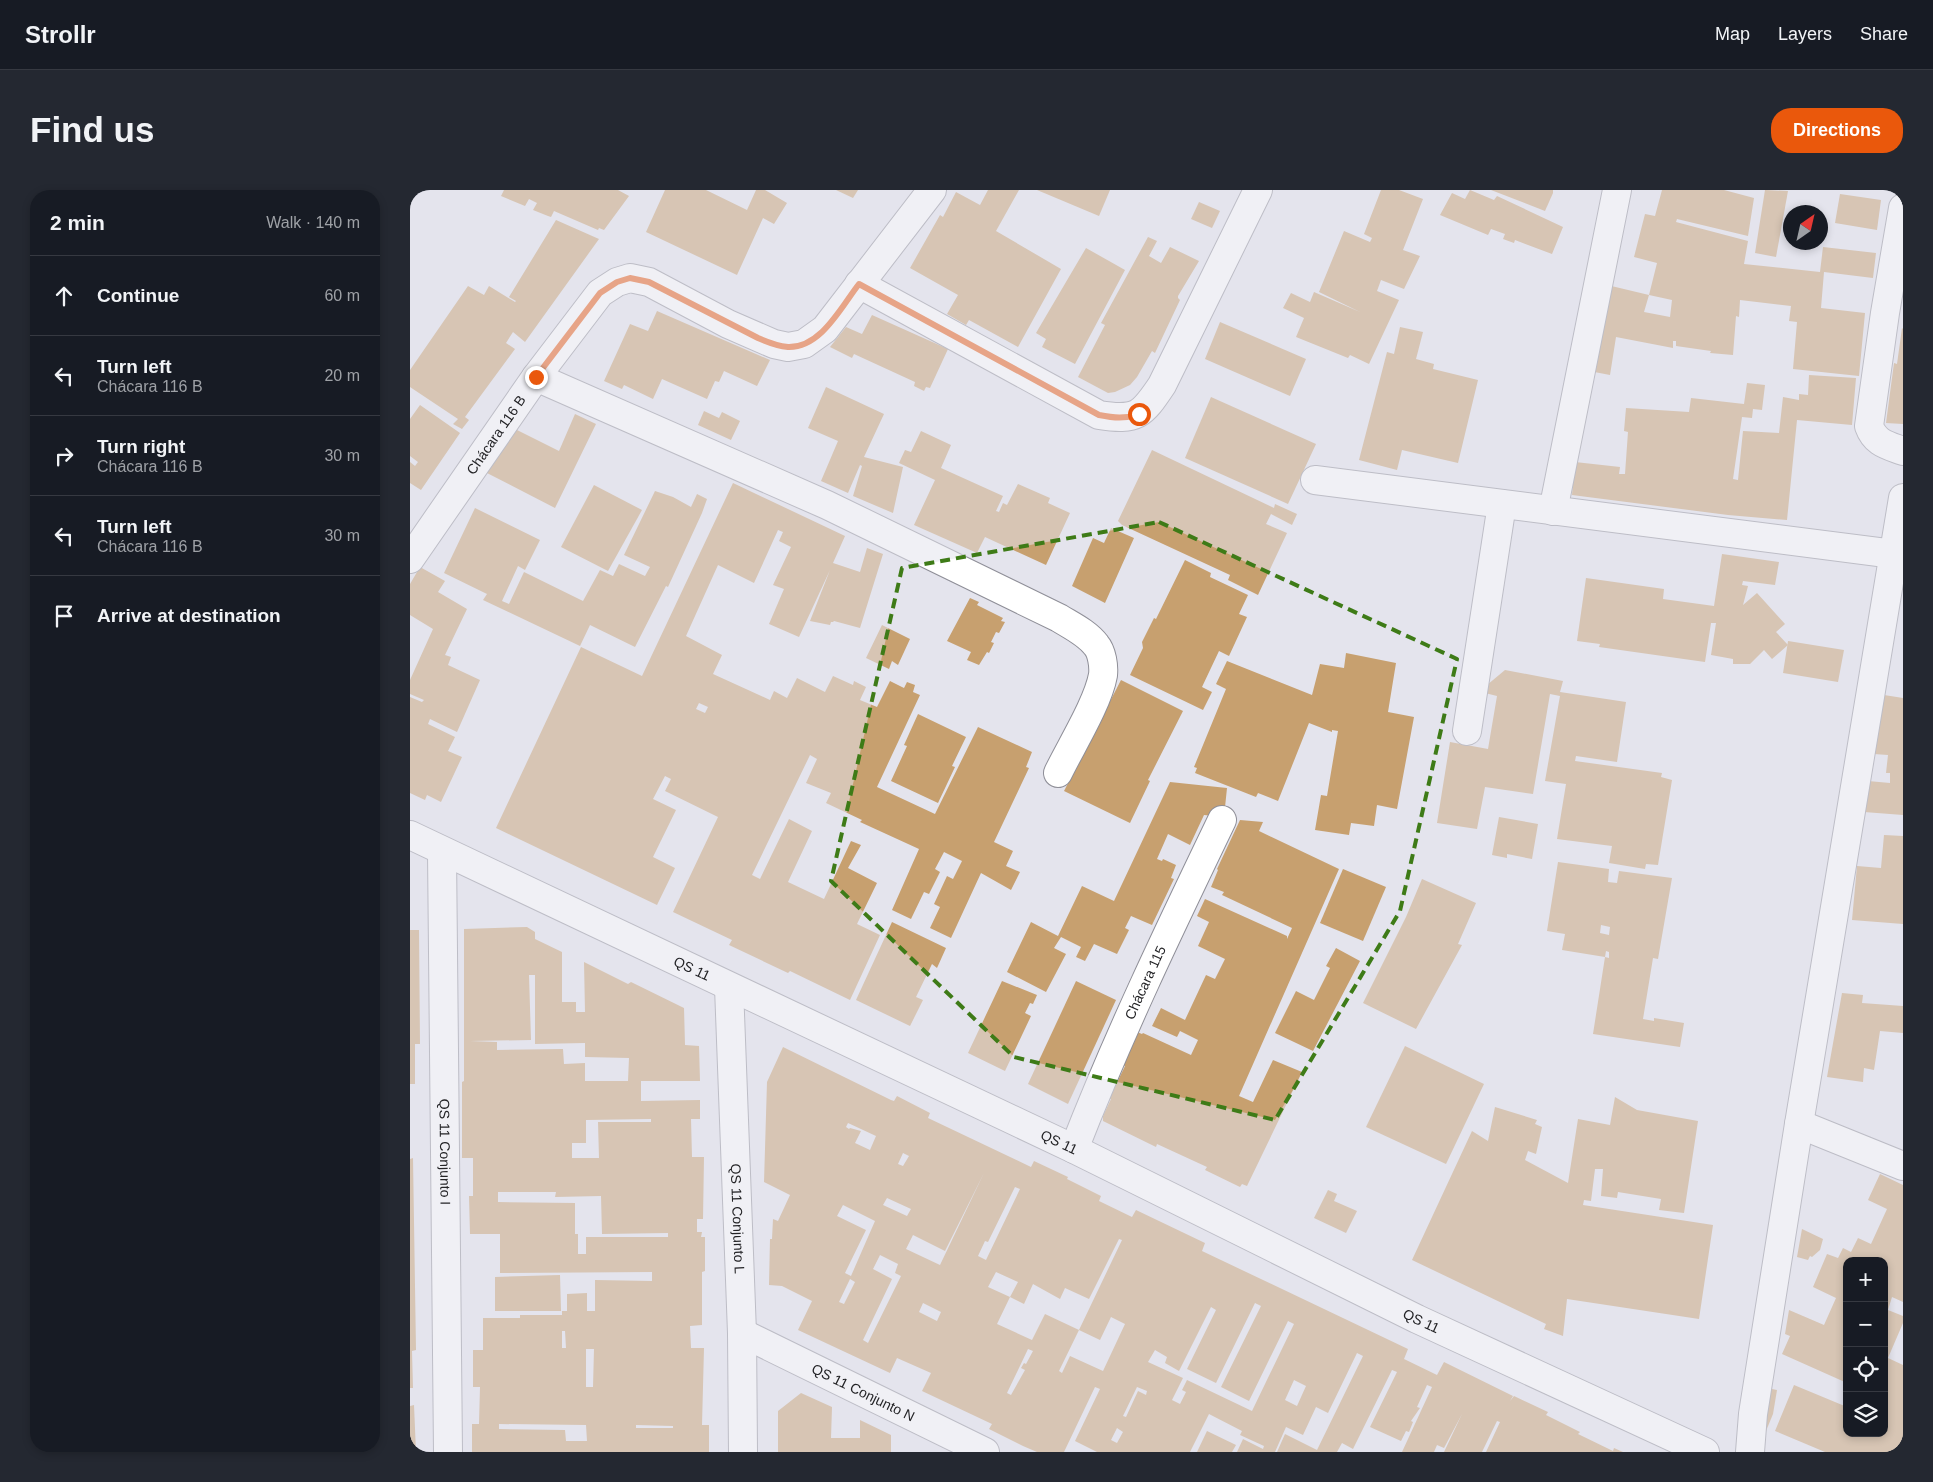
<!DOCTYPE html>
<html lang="en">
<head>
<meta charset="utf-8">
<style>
  body { margin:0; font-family:Helvetica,sans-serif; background:#242831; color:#f1f3f6 }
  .controls { position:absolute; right:15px; bottom:15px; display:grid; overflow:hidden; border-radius:10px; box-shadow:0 2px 8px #0003 }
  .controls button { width:45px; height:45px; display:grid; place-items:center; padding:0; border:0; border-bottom:1px solid #363941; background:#171b24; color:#f1f3f6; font:25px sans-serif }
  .compass { position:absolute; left:1373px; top:15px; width:45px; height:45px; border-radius:50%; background:#171b24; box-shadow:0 2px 8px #0003; rotate:34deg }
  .stop { position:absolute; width:15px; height:15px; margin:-11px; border:4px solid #ea580c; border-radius:50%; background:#fff }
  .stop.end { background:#ea580c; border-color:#fff; box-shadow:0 1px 5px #0008 }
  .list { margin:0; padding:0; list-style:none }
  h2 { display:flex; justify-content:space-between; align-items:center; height:65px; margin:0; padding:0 20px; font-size:21px }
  h2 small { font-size:16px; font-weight:400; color:#9ea1a6 }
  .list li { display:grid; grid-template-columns:32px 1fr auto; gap:15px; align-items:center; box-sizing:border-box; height:80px; padding:0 20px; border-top:1px solid #363941 }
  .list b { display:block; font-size:19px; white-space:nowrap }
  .list p { margin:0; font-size:16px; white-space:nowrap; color:#9ea1a6 }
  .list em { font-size:16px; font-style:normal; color:#9ea1a6 }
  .icon { flex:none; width:28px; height:28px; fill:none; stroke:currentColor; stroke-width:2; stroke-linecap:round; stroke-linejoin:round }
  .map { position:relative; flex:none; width:1493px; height:1262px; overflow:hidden; border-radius:20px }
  header { display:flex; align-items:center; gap:30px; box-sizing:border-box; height:70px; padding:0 25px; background:#171b24; border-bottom:1px solid #363941 }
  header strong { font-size:24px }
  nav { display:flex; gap:28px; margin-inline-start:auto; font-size:18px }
  .intro { display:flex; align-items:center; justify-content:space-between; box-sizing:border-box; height:120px; padding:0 30px }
  h1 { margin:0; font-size:35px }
  .button { padding:12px 22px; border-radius:20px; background:#ea580c; color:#fff; font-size:18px; font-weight:700 }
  main { display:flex; gap:30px; padding:0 30px }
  aside { flex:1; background:#171b24; border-radius:20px; box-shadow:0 2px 8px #0003 }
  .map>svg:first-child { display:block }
  .building { fill:#c7a06f; fill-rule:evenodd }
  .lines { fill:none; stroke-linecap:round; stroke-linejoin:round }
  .minor-casing { stroke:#8f8f98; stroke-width:30 }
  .tertiary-casing { stroke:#8f8f98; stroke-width:30 }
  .minor { stroke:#fff; stroke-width:28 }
  .tertiary { stroke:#fff; stroke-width:28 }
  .route { stroke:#ea580c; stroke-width:6 }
  .marked { fill:none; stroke:#3e7b17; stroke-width:4; stroke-dasharray:10 6; stroke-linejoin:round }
  .labels { text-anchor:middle; stroke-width:5; stroke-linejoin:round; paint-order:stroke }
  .street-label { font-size:14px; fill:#232326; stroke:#f2f1fb }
</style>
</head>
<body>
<header>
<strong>Strollr</strong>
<nav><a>Map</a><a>Layers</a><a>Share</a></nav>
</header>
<div class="intro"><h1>Find us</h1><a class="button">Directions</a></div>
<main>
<aside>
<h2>2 min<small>Walk · 140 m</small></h2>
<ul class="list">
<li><svg class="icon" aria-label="ahead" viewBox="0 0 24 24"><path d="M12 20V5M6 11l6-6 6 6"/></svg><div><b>Continue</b></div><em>60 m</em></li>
<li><svg class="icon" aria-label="left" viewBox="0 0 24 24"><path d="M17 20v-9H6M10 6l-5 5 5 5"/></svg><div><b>Turn left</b><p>Chácara 116 B</p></div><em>20 m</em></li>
<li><svg class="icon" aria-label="right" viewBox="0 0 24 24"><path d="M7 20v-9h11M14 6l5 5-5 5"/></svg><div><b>Turn right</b><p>Chácara 116 B</p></div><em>30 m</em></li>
<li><svg class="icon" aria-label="left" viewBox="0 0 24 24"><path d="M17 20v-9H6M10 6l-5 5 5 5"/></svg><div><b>Turn left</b><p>Chácara 116 B</p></div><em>30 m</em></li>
<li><svg class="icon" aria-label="arrive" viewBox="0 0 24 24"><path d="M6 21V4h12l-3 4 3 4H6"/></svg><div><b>Arrive at destination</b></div></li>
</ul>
</aside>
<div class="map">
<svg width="1493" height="1262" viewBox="0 0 1493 1262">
  <rect width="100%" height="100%" fill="#e4e4ed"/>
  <g class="building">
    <polygon points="94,0 208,0 219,6 194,40 189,38 188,40 144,21 141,27 138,26 123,20 127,13 119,9 115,16 91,6"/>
    <polygon points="255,0 296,0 337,20 346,0 355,0 377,13 364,34 353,28 327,85 236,42"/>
    <polygon points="426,0 448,0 443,8"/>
    <polygon points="578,0 609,0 586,41 651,79 608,157 559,130 556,135 537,124 548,105 500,78 530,25 533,27 546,2 570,15"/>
    <polygon points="627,0 700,0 689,26"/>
    <polygon points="971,0 989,0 1013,9 993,60 1010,66 994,99 971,90 967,101 989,110 959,174 940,165 938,168 886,147 894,128 873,118 881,103 900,112 904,102 950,122 909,102 934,41 960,52 962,48 954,44"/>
    <polygon points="1060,0 1084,10 1087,6 1153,37 1142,64 1105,50 1104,53 1093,49 1095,44 1081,39 1078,45 1030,25 1042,3 1055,9"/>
    <polygon points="1081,0 1143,0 1143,3 1135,21"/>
    <polygon points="1252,0 1314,0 1344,8 1338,46 1267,29 1266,32 1338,51 1334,74 1410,82 1413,57 1466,63 1463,88 1414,82 1411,118 1455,123 1449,186 1383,179 1387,132 1379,131 1381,116 1330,110 1329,127 1326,126 1323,165 1300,163 1301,161 1266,156 1266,151 1263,151 1263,158 1206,147 1200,185 1174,180 1193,94 1239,105 1234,122 1260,127 1262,110 1239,105 1247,73 1224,67 1235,24 1245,26"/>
    <polygon points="1355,0 1378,1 1366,67 1345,63"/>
    <polygon points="1430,4 1471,10 1467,40 1425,33"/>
    <polygon points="789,12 810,21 802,38 781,29"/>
    <polygon points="146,30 189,49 115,152 103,142 96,153 105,159 55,227 59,230 52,239 43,234 48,229 0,197 0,180 58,96 74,105 79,96 105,112 106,111 99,107"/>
    <polygon points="738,47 747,51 739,66 751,73 760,57 789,71 768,106 768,108 770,110 745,163 742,161 727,187 720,195 705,202 698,203 668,187 695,135 691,133"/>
    <polygon points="676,58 715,80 665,174 632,157 636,149 626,143"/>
    <polygon points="247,121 360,170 347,196 314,181 309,192 305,191 297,209 252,189 243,209 214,195 212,199 194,191 220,134 238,141"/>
    <polygon points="462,125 538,159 520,198 516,197 514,201 504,196 505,192 444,164 442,168 420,157 436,137 452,144"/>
    <polygon points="810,132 896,169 880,206 795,169"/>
    <polygon points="990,137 1013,142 1006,169 1024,174 1023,179 1068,190 1048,273 992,260 987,280 949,270 977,162 984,164"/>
    <polygon points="1492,138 1493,139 1493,234 1476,233 1484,173 1487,174"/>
    <polygon points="1399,185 1446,188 1442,235 1387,230 1377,330 1318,325 1162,305 1165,272 1210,277 1209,284 1215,284 1218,242 1214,241 1216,218 1279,222 1281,208 1334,214 1337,193 1355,195 1352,220 1343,219 1342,228 1332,227 1323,289 1328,290 1333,241 1369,243 1373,207 1389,210 1389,204 1398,205"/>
    <polygon points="416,197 474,224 454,267 493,277 483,323 443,306 452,276 450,275 438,303 411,291 428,251 398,238"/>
    <polygon points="801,207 906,254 878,314 775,268"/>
    <polygon points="10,215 50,243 11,300 0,293 0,272 5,276 8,272 0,266 0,229"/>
    <polygon points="294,221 309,228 312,222 330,231 321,250 288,235"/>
    <polygon points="165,224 186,234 145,318 75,282 105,239 149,261"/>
    <polygon points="511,241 541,255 531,278 593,306 586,321 589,322 593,313 597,315 608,294 640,308 638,313 660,323 636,375 575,347 567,363 504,335 525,290 489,273 495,260 501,262"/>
    <polygon points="742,260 864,318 865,314 887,324 882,335 861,324 856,334 877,343 848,405 818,390 820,385 712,335 708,331"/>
    <path d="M323,293L435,346L423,373L450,382L457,358L473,364L450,438L424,431L423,432H421L420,435L400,431L420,380L389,447L359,434L374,399L363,395L381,357L369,351L373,342L368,340L344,393L308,375L276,446L312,465L303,484L360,510L364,501L377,508L387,488L415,502L423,486L443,495L444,491L456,497L450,510L467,517L480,491L494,498L497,492L505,495L503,502L510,505L467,597L525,624L568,537L622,562L616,577L619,578L584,652L603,661L596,676L610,682L601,700L571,683L541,748L520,738L530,717L524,714L537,686L543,689L552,671L534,662L525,679L530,682L519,704L514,702L501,729L482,720L509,659L450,632L452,630L416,613L421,603L396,593L407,569L400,565L342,685L350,689L379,629L402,641L378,692L414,709L441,651L451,655L438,678L467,693L447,734L470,745L440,810L380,781L378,783L319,755L322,750L263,722L308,627L255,601L261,589L255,586L243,609L266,620L243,667L265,678L247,715L86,638L171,457L232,486ZM289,513L298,517L295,523L286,519Z"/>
    <polygon points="184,295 232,320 198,381 151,357"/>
    <polygon points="245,301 263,307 281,317 287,304 297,309 292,323 258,397 256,396 225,457 180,435 170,456 73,410 77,404 34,383 65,318 130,350 115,380 108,376 92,411 99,414 114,382 173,411 190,380 203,386 209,374 235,386 240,377 214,365"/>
    <polygon points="701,338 724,348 695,413 662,396 683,348 694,353"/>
    <polygon points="1312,364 1369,372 1365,395 1333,391 1332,395 1338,396 1333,415 1347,403 1375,434 1366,442 1378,455 1362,469 1354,460 1340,474 1323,474 1323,469 1301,465 1306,433 1301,433 1295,472 1189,457 1190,454 1167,451 1176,388 1254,399 1253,409 1304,416"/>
    <polygon points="775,370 801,383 800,387 838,405 829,424 837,427 819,466 809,461 792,497 802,502 793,520 720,485 733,458 732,452 744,428 746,429"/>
    <polygon points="10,377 35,391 28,402 57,419 35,465 41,467 38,475 70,490 47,542 20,529 18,534 45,547 38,561 52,567 31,612 17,605 15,610 0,603 0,507 12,512 14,510 0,504 0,490 23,439 0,425 0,394"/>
    <polygon points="560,408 569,412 567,415 593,428 591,431 595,432 589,443 586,442 581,452 584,453 579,463 577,462 569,475 557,470 561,462 537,451"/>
    <polygon points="472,435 500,449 488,475 482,471 479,479 456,468"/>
    <polygon points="1378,451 1434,460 1428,492 1373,483"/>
    <polygon points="936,463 986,473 978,522 1004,527 987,619 967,615 964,636 941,633 939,645 905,640 911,605 917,606 928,541 922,540 922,542 899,533 868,611 848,603 846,607 785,583 787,578 784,577 816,499 806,494 817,471 902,505 910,474 934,478"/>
    <polygon points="1095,480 1153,491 1150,502 1216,512 1207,572 1166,566 1165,571 1252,583 1251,587 1262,590 1248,675 1236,674 1235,679 1199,673 1202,656 1147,649 1156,594 1135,591 1150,506 1140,504 1123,604 1075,597 1067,639 1027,633 1040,552 1078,559 1087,506 1071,502 1071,500"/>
    <polygon points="711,490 773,521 738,590 740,591 720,633 654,601"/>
    <polygon points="1474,505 1493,508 1493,625 1454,622 1458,591 1480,593 1480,583 1476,583 1478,565 1464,564"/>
    <polygon points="508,524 556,547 542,576 545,577 528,613 481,591 497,556 494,555"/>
    <polygon points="760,592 817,598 814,627 794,625 780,655 758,644 747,669 752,671 753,669 766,675 761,688 764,689 742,735 721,726 715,738 719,740 707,764 684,754 675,771 666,767 671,757 651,747 644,758 656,764 636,802 597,782 621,732 648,746 672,696 704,711"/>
    <polygon points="1089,627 1128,634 1122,669 1097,664 1097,668 1082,665"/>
    <polygon points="830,630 853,632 849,641 929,679 829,906 843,912 863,870 892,882 837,996 832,994 830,997 795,980 797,977 747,954 746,957 693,931 693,926 701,909 699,909 715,876 707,873 722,840 732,844 733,843 781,865 788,850 770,841 767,847 742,836 751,818 775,830 796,785 805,789 815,769 788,756 799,732 787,726 795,709 877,746 877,749 882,738 812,705 814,702 801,697 808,680 807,679"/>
    <polygon points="1474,645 1493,646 1493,734 1442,730 1447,676 1471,678"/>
    <path d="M1148,672L1199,679L1198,692L1207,693L1209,681L1262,688L1248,769L1243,768L1233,829L1244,831V828L1274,833L1270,857L1183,844L1195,767L1199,768V762L1196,761L1195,767L1152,760L1155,744L1137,741ZM1191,735L1200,737L1199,745L1190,743Z"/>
    <polygon points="933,679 976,697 953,751 910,733"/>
    <polygon points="1012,689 1066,713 1048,754 1052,755 1006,839 953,813 996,727"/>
    <polygon points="482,732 536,758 527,778 522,774 506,807 513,810 500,836 446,810"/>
    <path d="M117,737L125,742V749L152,762V812H166V822H175L174,772L218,794L221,792L274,818L275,855L289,856L290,891H231V911L290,910V929H281L282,967H294L293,1029H287V1042H292L291,1047H295V1081L292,1082V1135L280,1136L281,1158H294L292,1235H299V1262H62V1234H69L70,1197H63V1160H73V1128H110V1125H152V1121H157V1104L177,1103V1121H185V1090L242,1091V1082L90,1083V1044H60L59,1006H63V968H52V892L54,891V739ZM119,785H125V854L175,853V867L219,868L218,891H175V873L154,874L153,859L87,860V852L60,851L121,850ZM241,929V932H188L189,968H162V953H176V930ZM88,1002H146L145,1007L191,1006L192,1044L258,1043V1047H176V1064H168V1044H165V1013L88,1012ZM152,1141H155L156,1158H152ZM176,1159H184L183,1197H176ZM89,1234L176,1235L177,1251H156L155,1240L89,1239ZM226,1235L263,1236V1238H226Z"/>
    <polygon points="0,740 9,740 10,854 5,854 5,894 0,894"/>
    <polygon points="926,758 950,771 903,861 865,843 886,801 904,810 920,778 916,776"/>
    <polygon points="592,791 627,805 623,814 620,813 615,823 621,826 595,881 558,863"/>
    <polygon points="666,791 706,810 658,914 618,894"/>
    <polygon points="1432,803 1453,805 1452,813 1493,816 1493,843 1470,841 1464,880 1454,878 1453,892 1417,887"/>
    <polygon points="995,856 1074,894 1036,974 956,937"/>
    <path d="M373,857L481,910L484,911L487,906L520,923L518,928L621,977L624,971L658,987L657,989L691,1006L689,1011L722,1027L726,1020L795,1053L792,1061L998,1159L994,1169L1027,1185L1034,1172L1103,1206L1100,1211L1104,1206L1138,1222L1136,1225L1170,1242L1168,1244L1203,1261L1204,1258L1213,1262H1076L1090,1232L1087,1231L1072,1262H1034L1052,1224L1034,1258L1027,1255L1024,1262H992L1022,1197L1017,1195L1007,1217L1010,1218L1001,1231L1003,1232L999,1242L996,1241L991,1251L960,1237L987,1182L982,1180L943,1259L932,1253L927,1262H867L875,1244L907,1260L953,1166L947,1163L918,1223L906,1217L893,1245L876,1237L865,1262H827L833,1249L853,1259L854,1256L830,1245L832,1241L799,1224L780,1262H687L665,1251L690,1199L685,1197L654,1262H627L613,1256L579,1239L582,1234L512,1201L521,1183L487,1168L480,1183L388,1140L402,1111L372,1096L359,1095L360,1049H362L363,1029L368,1031L380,1005L354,992L357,892ZM438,933L466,946L460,960L445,953L451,941L440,938L439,939L436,937ZM493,963L499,966L493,976L488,974ZM574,983L530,1075L496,1059L503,1045L535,1061ZM605,997L610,999L576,1070L568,1066L575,1051L578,1052ZM477,1008L501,1019L497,1026L473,1015ZM433,1015L465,1031L441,1086L435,1083L456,1040L427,1026ZM709,1049L712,1050L669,1140L690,1150L701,1127L715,1134L693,1181L660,1166L652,1183L649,1181L669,1140L635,1124L622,1150L587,1134L600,1107L614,1114L623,1094L650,1109L655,1098L679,1109ZM470,1065L488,1074L485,1083L491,1086L458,1153L453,1150L482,1089L463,1079ZM586,1082L608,1092L600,1107L578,1097ZM440,1089L445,1092L434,1114L429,1112ZM513,1113L531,1122L527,1131L509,1122ZM845,1113L851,1116L811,1197L839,1211L878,1131L884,1134L842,1221L777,1190L772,1200L776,1202L770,1214L762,1210L773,1188L738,1172L745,1160L757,1167L755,1173L769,1181L801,1117L806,1120L777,1179L806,1193ZM618,1159L623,1161L616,1174L614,1173L611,1178L615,1180L601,1205L597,1203ZM884,1190L896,1196L887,1216L875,1210ZM727,1197L737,1201L736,1205L728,1201L716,1227L713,1226ZM707,1238L713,1242L707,1253L701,1250Z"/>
    <polygon points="1205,907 1227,920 1288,931 1274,1023 1249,1020 1251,1009 1208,1002 1207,1008 1191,1006 1193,979 1185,979 1181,1011 1174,1010 1173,1015 1303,1035 1289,1129 1157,1109 1153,1146 1134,1139 1136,1134 1002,1070 1062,941 1078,951 1085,917 1127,930 1125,934 1132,937 1126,964 1118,961 1115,970 1158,993 1168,929 1200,935"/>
    <polygon points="3,968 6,1160 2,1161 3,1198 0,1198 0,969"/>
    <polygon points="1470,984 1493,995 1493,1112 1482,1107 1478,1120 1493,1126 1493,1133 1478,1168 1493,1175 1493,1262 1415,1262 1365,1241 1384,1195 1437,1217 1437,1243 1474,1243 1474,1071 1437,1071 1437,1193 1372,1164 1380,1146 1375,1144 1379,1120 1414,1135 1426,1108 1403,1097 1417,1064 1428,1068 1433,1058 1441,1062 1448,1048 1461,1054 1477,1019 1458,1010"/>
    <polygon points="918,1000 927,1004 924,1011 947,1021 936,1043 904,1028"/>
    <polygon points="1392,1039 1413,1049 1410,1060 1402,1067 1400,1066 1398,1070 1387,1067"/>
    <polygon points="150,1085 151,1121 85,1121 85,1087"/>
    <polygon points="1347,1196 1367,1200 1363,1224 1356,1241 1340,1237"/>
    <polygon points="391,1203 422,1217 421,1248 450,1248 450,1230 481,1245 481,1262 368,1262 368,1221"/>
    <polygon points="4,1215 6,1262 0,1262 0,1216"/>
    <polygon points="797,1241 826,1255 822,1262 787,1262"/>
  </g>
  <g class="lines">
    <g class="minor-casing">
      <g id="minor">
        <path d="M1493,18L1475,123L1459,236C1465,253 1477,255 1493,261"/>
        <path d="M449,94L689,225C727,231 732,225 752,195L848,0"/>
        <path d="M126,187L417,315L649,428C662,436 677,443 686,455C692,462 694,476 693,485C688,513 661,556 648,583"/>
        <polyline points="905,290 1484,364"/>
        <polyline points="1143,321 1207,0"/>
        <path id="s1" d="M0,369L126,187L190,103L207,92L220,88L239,92L318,134L364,154L378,157L394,154L415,139L522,0"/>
        <polyline points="1057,541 1092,314"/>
        <path id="s2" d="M32,662L38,1262"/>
        <path id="s3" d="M319,797L332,1143L333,1262"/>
        <polyline points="1389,934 1493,976"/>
        <path id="s4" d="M664,959C708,846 760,738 812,630"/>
        <path id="s5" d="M332,1143L575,1262"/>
        <polyline points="1340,1262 1343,1224 1389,934 1493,308"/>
      </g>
    </g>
    <g class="tertiary-casing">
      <g id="tertiary">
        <path id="s6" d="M0,645L664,959L1007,1129L1295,1262"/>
      </g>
    </g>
    <use href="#minor" class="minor"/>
    <use href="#tertiary" class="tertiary"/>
  </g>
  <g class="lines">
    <path class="route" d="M126,187L190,103L207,92L220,88L239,92L348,148C357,152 367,156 378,157C411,158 431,117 449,94L689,225C704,228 715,229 729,224"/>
  </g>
  <path d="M0 0H1493V1262H0ZM749,332L1047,469L990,721L865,930L604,867L421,691L492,378Z" fill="#e4e4ed" fill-opacity=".55" fill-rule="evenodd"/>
  <path class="marked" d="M749,332L1047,469L990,721L865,930L604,867L421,691L492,378Z"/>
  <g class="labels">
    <g class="street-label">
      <text dy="5" stroke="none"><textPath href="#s1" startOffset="151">Chácara 116 B</textPath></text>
      <text dy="5" stroke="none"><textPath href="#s6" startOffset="312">QS 11</textPath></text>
      <text dy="5" stroke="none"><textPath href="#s4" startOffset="181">Chácara 115</textPath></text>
      <text dy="5" stroke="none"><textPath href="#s6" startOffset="718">QS 11</textPath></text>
      <text dy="5" stroke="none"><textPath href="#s2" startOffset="300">QS 11 Conjunto I</textPath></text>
      <text dy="5" stroke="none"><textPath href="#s3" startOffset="232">QS 11 Conjunto L</textPath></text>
      <text dy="5" stroke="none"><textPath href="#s6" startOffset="1122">QS 11</textPath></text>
      <text dy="5" stroke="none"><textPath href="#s5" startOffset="135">QS 11 Conjunto N</textPath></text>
    </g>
  </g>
</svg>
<div class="controls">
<button>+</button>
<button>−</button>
<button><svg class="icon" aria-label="locate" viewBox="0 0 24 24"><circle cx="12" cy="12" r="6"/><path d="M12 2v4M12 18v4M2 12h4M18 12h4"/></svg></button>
<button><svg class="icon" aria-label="layers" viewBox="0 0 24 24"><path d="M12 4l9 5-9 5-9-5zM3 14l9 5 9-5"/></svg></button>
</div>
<svg class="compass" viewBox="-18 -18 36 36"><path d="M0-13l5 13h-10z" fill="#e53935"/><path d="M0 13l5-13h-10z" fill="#9ea1a6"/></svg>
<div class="stop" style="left:729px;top:224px"></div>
<div class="stop end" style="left:126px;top:187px"></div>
</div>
</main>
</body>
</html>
